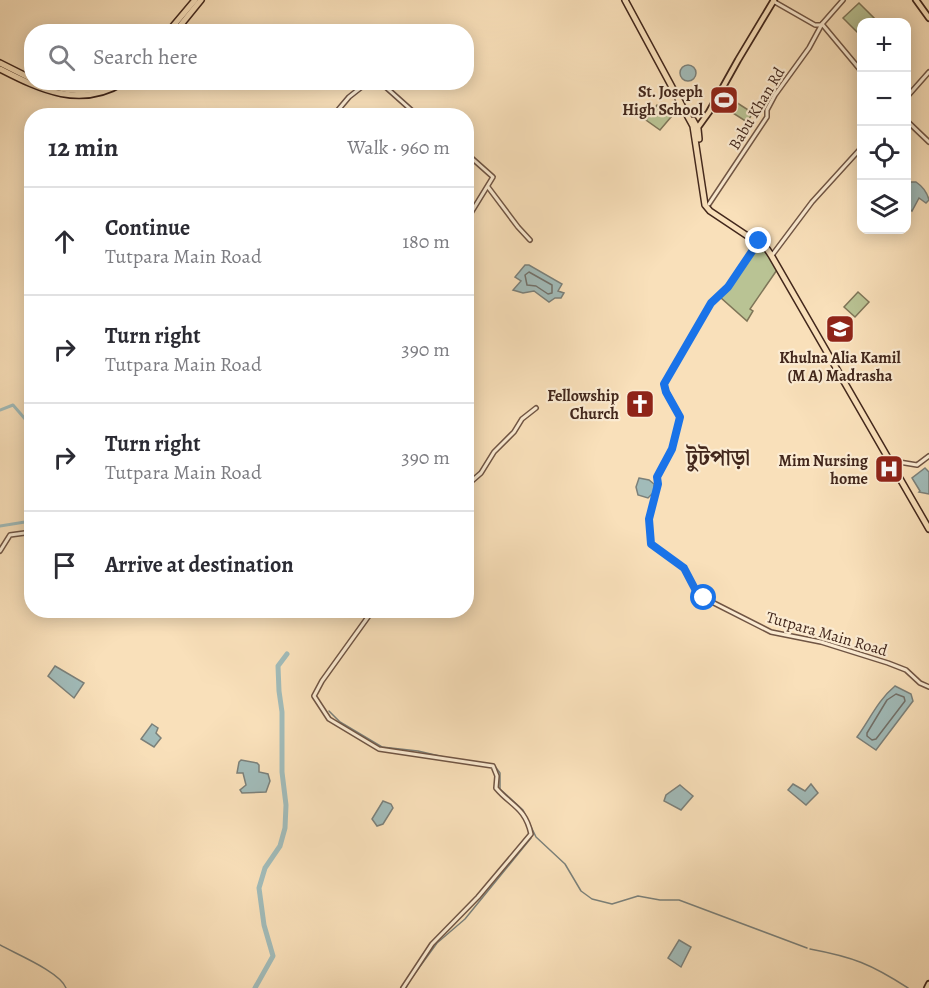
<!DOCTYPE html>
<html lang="en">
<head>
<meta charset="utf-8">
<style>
  body { margin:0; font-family:Alegreya,"Noto Serif Bengali",serif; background:#f7f7f7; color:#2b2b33 }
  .controls { position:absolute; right:18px; top:18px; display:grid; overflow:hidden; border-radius:12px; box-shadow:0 3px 15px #0003 }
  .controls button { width:54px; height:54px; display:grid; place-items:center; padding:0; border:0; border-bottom:2px solid #e1e1e2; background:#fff; color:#2b2b33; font:30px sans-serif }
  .stop { position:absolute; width:18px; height:18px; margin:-14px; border:4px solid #1a73e8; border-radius:50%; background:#fff }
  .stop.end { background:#1a73e8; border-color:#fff; box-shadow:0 2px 6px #0008 }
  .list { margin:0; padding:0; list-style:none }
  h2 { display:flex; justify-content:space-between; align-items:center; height:78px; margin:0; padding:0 24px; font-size:26px }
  h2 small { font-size:20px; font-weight:400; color:#7c7c81 }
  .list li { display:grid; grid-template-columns:39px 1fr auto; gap:18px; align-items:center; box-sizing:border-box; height:108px; padding:0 24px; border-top:2px solid #e1e1e2 }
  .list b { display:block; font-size:22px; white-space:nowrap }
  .list p { margin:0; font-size:20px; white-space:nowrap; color:#7c7c81 }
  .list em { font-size:20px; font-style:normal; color:#7c7c81 }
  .icon { flex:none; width:33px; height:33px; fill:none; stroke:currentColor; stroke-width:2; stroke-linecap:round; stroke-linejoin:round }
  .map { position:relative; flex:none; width:929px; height:988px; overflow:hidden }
  .search { position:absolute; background:#fff; box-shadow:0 3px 15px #0003; left:24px; top:24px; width:450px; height:66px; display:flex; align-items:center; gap:15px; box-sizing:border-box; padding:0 21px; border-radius:24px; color:#7c7c81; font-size:22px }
  .panel { position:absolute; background:#fff; box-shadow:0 3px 15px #0003; left:24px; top:108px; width:450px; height:510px; border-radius:24px }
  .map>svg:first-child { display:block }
  .green { fill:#b9c394; stroke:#7e7558; stroke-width:1.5 }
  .water { fill:#a1bbb9; stroke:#7b807a; stroke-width:1.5 }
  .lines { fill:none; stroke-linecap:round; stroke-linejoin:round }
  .shore { stroke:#72716a; stroke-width:1.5 }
  .stream { stroke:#7b807a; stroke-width:1.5 }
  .canal { stroke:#a1bbb9; stroke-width:3 }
  .river { stroke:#a1bbb9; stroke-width:5 }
  .minor-casing { stroke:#705544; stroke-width:6 }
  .major-casing { stroke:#42271c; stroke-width:8 }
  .highway-casing { stroke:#42271c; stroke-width:8 }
  .minor { stroke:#fbebd2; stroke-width:3 }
  .major { stroke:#f9e0ba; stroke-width:4.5 }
  .highway { stroke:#f9e0ba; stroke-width:5 }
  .route { stroke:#1a73e8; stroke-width:8 }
  .labels { text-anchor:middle; stroke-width:4.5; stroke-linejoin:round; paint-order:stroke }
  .poi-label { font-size:16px; font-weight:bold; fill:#42271c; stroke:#fbebd2; text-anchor:end }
  .street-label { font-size:16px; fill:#42271c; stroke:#fbebd2 }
  .district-label { font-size:22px; font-weight:bold; fill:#42271c; stroke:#fbebd2 }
</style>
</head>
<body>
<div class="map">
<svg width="929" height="988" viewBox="0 0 929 988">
  <rect width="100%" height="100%" fill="#f9e0ba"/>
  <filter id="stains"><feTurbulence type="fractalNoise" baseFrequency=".00333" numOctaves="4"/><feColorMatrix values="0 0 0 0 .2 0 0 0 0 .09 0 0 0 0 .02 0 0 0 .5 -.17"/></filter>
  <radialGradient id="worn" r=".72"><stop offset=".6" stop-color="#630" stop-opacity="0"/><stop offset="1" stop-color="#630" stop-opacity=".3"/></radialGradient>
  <g class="green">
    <polygon points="859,3 876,20 873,22 862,22 860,35 843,18"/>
    <polygon points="731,99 753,113 747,122 725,108"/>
    <polygon points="657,105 671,117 660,130 646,120"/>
    <polygon points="759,245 779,267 750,309 753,311 747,321 720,297 727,292"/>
    <polygon points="858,292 869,302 855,317 844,307"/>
  </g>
  <g class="water">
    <circle cx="688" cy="73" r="8"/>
    <path d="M911,182H916C922,186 927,192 929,200L926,203L919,198L912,211L906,206L907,189Z"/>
    <polygon points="525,265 529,265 562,284 558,291 564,293 561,298 555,298 549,302 534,291 523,293 513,290 521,281 515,277"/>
    <polygon points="925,468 929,472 929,494 919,492 920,491 912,478"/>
    <polygon points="639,478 649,480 654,484 654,492 648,498 638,495 636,487"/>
    <polygon points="55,666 84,683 74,698 48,676"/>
    <path d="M895,686L911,694L913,701L876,750L857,737C870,719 878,700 895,686Z"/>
    <polygon points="152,724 158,728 156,733 161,738 154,747 141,739"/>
    <polygon points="241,760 257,763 259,765 259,772 268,774 270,781 266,792 242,793 240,790 246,785 243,773 237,773 239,762"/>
    <polygon points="793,784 805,791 811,784 818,793 806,805 788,790"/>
    <polygon points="680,785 693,796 681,810 664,801 666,795"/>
    <polygon points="383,801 391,804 393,808 383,824 377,826 372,819"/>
    <polygon points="679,940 691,947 681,967 668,958"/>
  </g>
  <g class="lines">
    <g class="shore">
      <polygon points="529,272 552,285 552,293 548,294 536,286 527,285 525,275"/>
      <polygon points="896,694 904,697 905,701 876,739 872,740 867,736 867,733 887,700"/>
    </g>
    <g class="stream">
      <polyline points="329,711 340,722 382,747 418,751 448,758"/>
      <polyline points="494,765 500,773 500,789 523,810 536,837 565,864 581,891 592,899 612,904 638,896 660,900 679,900 807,948"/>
      <path d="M0,945C16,954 60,972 66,988"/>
      <path d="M810,949C853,957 871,964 908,988"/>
      <polyline points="413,976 437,943 465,919 531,838"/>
      <polyline points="406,988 409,982"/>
    </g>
    <g class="canal">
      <polyline points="0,410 13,405 32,427"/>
      <polyline points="0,526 25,522 32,509"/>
    </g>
    <polyline class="river" points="255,988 273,956 264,925 259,888 265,868 280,846 285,828 286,805 282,772 282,712 279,691 278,666 287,654"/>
    <g class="minor-casing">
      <g id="minor">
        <polyline points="773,1 815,25 822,25"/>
        <polyline points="822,24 862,72"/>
        <polyline points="380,82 418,116"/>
        <polyline points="906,98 929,72"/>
        <polyline points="333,116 349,97 368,82"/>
        <polyline points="906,120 929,142"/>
        <polyline points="466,153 493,177 466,221"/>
        <polyline points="488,187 518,227 530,240"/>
        <polyline points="709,204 767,117 767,110 775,95 809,48 822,24 843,0"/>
        <polyline points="757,244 728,287 711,303 664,384 666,391 680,417 672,449 657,477 658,484 649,519 651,544 684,568 695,589 704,598 771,632 821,642 888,663 906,670 920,683 929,687"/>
        <polyline points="773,254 812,202 862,147"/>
        <polyline points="893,461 917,465 929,456"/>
        <polyline points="466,486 481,473 494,452 514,432 522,419 536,408"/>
        <polyline points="0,551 10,535 32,532"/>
        <path d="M373,610L322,681L314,696L329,719L379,749L493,766L497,776L496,788C511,806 525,807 531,834L478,897L432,944L403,988"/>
      </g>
    </g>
    <g class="major-casing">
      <g id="major">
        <polyline points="916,0 929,18"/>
        <polyline points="696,130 709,112 738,60 774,0"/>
        <polyline points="927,988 929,984"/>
      </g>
    </g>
    <g class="highway-casing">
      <g id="highway">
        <polyline points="625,0 693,126 705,205 710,211 767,249 771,255 929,529"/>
        <polyline points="168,32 195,0"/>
        <polyline points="175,32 201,0"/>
        <polyline points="0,63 32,79"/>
        <path d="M0,69C41,90 81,109 124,82"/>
        <path d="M39,82C62,91 92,96 114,82"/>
        <polyline points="693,120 698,129 699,139"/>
      </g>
    </g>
    <use href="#minor" class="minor"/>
    <use href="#major" class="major"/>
    <use href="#highway" class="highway"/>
  </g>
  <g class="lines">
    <polyline class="route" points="704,598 695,589 684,568 651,544 649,519 658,484 657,477 672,449 680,417 666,392 664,384 711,303 728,287 759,241"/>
  </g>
  <defs>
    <g id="stadium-square" transform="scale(1.5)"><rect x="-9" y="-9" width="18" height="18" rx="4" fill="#8f2418" stroke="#fbebd2"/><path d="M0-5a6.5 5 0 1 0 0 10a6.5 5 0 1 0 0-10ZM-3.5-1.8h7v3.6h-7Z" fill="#fff"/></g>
    <g id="university-square" transform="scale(1.5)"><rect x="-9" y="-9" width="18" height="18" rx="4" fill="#8f2418" stroke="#fbebd2"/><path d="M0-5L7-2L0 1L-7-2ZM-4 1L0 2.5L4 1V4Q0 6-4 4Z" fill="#fff"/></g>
    <g id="church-square" transform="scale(1.5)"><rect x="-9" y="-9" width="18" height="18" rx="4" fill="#8f2418" stroke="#fbebd2"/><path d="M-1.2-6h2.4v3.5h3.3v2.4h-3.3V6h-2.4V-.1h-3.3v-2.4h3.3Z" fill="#fff"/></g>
    <g id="hospital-square" transform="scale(1.5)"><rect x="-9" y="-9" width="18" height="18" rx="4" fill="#8f2418" stroke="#fbebd2"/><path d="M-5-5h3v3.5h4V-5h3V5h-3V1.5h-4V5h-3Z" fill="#fff"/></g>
  </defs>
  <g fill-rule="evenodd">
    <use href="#stadium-square" x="724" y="100"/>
    <use href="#university-square" x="840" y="329"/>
    <use href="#church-square" x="640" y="404"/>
    <use href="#hospital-square" x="889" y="469"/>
  </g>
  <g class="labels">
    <g class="poi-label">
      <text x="703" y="97">St. Joseph<tspan x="703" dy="18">High School</tspan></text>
      <text x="840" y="363" text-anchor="middle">Khulna Alia Kamil<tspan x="840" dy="18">(M A) Madrasha</tspan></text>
      <text x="619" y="401">Fellowship<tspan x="619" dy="18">Church</tspan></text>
      <text x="868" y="466">Mim Nursing<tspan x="868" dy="18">home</tspan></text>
    </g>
    <g class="street-label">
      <text transform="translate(756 108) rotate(-59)" y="6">Babu Khan Rd</text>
      <text transform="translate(827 633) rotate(16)" y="6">Tutpara Main Road</text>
    </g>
    <g class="district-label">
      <text x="718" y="465">টুটপাড়া</text>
    </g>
  </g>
  <rect width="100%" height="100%" filter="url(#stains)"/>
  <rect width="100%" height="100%" fill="url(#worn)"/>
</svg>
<div class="controls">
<button>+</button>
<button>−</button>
<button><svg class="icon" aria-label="locate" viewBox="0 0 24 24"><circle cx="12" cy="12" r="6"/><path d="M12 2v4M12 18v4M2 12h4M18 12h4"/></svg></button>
<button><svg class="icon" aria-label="layers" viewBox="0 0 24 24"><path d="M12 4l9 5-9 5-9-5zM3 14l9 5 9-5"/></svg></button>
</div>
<div class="stop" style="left:704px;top:598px"></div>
<div class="stop end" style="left:759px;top:241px"></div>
<div class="search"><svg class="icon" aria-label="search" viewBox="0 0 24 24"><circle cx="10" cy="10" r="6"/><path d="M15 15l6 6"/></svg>Search here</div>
<section class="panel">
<h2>12 min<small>Walk · 960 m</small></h2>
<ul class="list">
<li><svg class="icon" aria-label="ahead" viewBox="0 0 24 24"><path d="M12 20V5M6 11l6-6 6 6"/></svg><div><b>Continue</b><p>Tutpara Main Road</p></div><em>180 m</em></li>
<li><svg class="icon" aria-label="right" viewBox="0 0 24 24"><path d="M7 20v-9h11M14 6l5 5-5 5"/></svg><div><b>Turn right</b><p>Tutpara Main Road</p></div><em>390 m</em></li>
<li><svg class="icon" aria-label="right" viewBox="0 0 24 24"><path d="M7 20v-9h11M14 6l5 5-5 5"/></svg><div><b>Turn right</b><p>Tutpara Main Road</p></div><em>390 m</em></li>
<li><svg class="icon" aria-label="arrive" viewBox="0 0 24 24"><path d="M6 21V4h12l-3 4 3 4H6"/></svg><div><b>Arrive at destination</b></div></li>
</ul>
</section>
</div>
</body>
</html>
